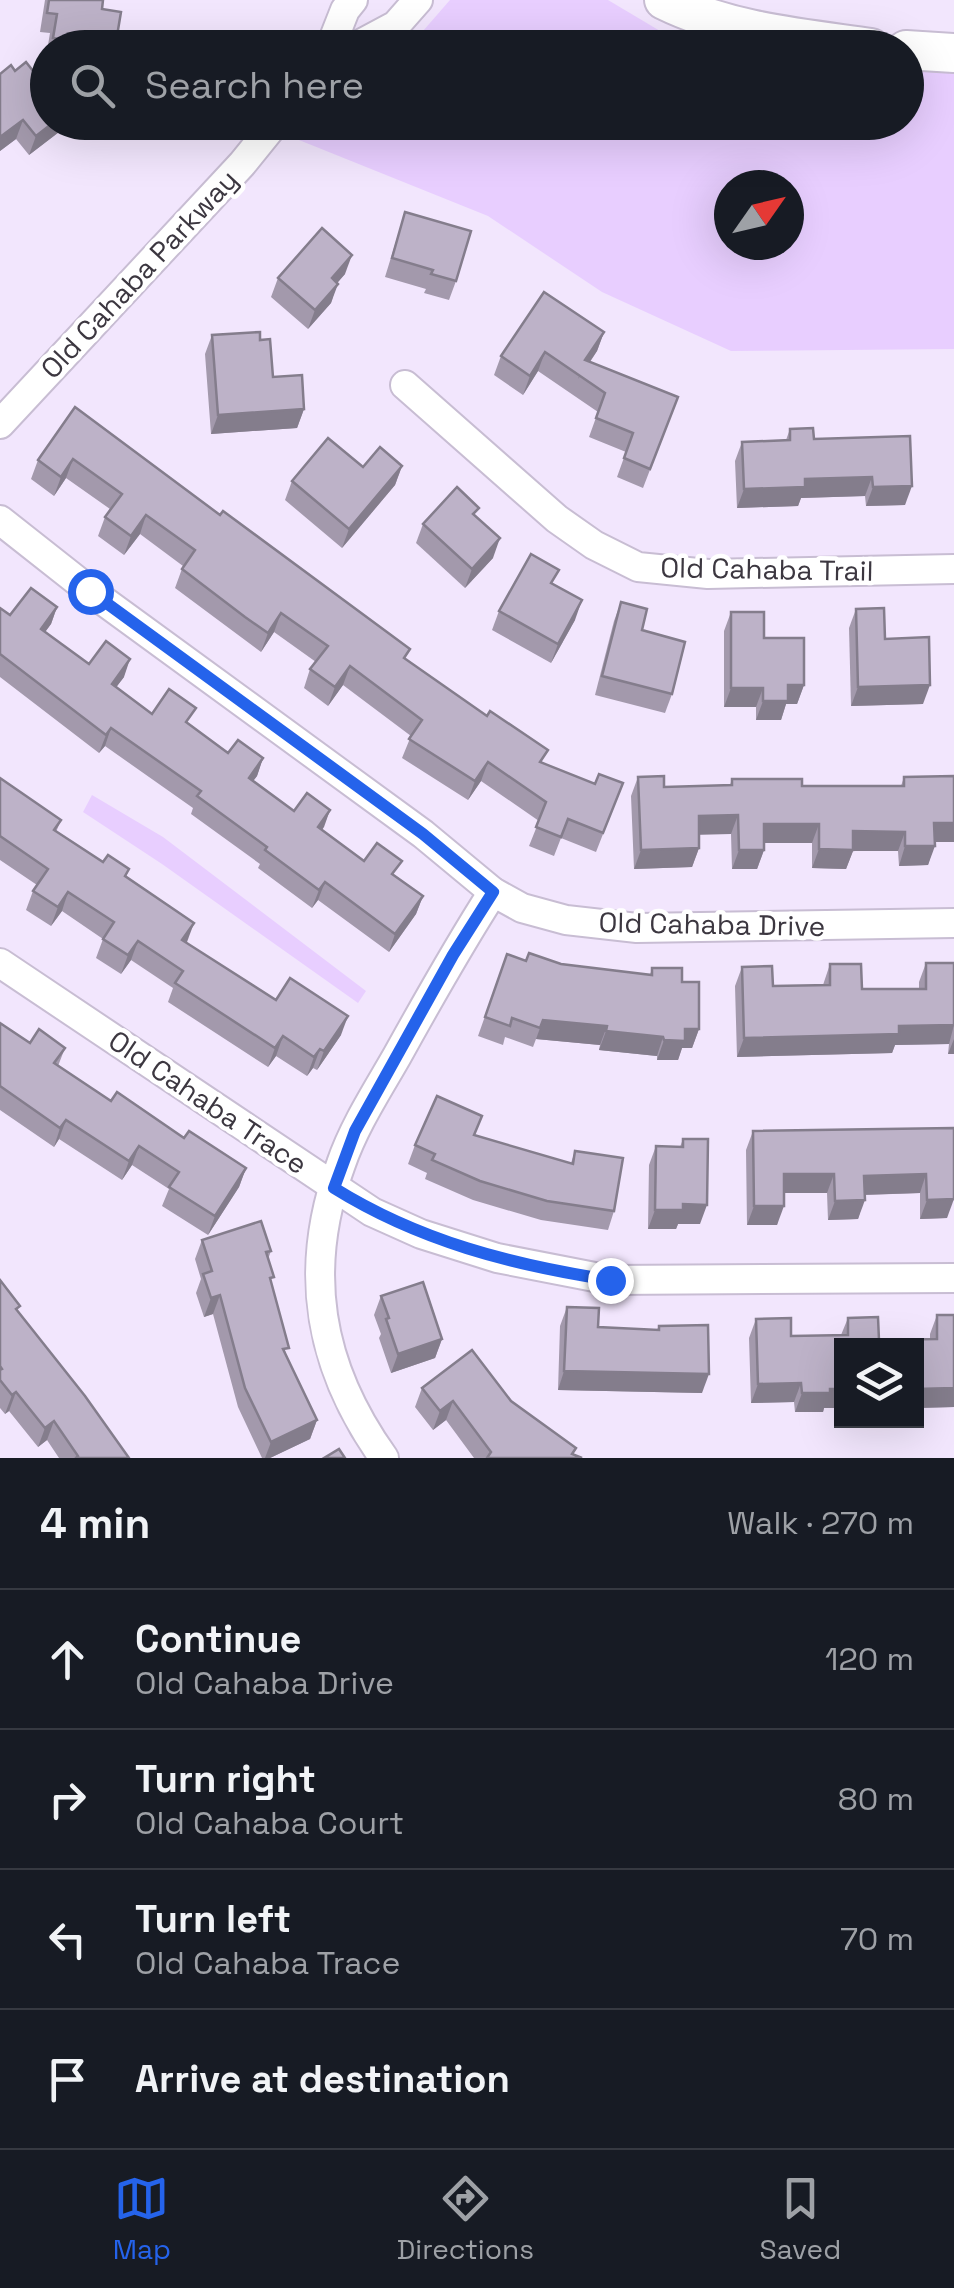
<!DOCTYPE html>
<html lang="en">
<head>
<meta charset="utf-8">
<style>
  body { margin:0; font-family:"Space Grotesk",sans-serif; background:#20242c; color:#f1f3f6 }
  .controls { position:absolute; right:30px; bottom:30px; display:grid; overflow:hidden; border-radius:0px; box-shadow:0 10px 40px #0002 }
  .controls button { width:90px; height:90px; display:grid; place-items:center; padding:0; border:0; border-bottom:2px solid #363941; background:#171b24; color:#f1f3f6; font:50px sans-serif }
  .compass { position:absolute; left:714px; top:170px; width:90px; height:90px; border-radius:50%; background:#171b24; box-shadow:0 10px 40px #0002; rotate:56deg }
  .stop { position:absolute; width:30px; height:30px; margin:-22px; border:8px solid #2563eb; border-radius:50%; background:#fff }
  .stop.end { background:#2563eb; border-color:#fff; box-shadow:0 2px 10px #0008 }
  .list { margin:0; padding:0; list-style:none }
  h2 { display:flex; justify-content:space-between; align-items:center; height:130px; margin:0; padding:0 40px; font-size:42px }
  h2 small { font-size:32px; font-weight:400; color:#9ea1a6 }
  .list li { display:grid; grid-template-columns:65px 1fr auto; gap:30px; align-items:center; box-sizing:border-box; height:140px; padding:0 40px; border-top:2px solid #363941 }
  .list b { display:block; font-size:38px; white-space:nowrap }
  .list p { margin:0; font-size:32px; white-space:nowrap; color:#9ea1a6 }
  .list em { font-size:32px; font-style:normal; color:#9ea1a6 }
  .icon { flex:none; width:55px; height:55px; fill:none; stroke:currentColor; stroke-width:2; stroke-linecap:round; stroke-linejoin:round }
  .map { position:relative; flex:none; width:954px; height:1458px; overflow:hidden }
  .search { position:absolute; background:#171b24; box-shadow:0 10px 40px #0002; left:30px; right:30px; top:30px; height:110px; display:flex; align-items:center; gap:25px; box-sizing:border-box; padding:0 35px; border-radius:55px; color:#9ea1a6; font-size:38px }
  .sheet { height:690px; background:#171b24 }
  nav { display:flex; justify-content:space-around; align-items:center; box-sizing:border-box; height:140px; border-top:2px solid #363941; background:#171b24; font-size:28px; color:#9ea1a6 }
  nav a { display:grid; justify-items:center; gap:5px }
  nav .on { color:#2563eb }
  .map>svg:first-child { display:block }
  .green { fill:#e8ceff; fill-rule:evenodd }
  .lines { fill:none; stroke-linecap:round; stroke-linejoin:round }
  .minor-casing { stroke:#c8bdd3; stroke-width:32 }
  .secondary-casing { stroke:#c8bdd3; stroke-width:42 }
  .minor { stroke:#fff; stroke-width:28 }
  .secondary { stroke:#fff; stroke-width:38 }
  .wall { fill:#a399ac }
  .shaded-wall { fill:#847d8c }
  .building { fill:#bdb2c8; stroke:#847d8c; stroke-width:2.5 }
  .route { stroke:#2563eb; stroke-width:12 }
  .labels { text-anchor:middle; stroke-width:9; stroke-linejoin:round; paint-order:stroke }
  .street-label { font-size:28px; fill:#3c3740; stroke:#fff }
</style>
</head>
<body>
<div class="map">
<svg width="954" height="1458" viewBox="0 0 954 1458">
  <rect width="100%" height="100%" fill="#f2e6fd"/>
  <g class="green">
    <polygon points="450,0 608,0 687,47 409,47"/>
    <path d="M907,68L954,73V349L731,351L602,292L488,216L284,134L297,122H906ZM729,185H789V245H729Z"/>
    <polygon points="92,795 163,837 366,991 358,1003 162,864 83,812"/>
  </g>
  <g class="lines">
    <g class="minor-casing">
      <g id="minor">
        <polyline points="330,48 345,10 353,0"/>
        <polyline points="353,48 396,25 418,0"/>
        <polyline points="405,385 557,519 594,545 638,567 708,574 954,569"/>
        <polyline points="0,424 242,164 276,122"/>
        <polyline points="0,520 90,591 423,834 493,892 522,908 566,920 637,928 954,923"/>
        <polyline points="0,963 372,1212 421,1234 497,1258 610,1280 954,1278"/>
        <path d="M384,1458C318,1366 302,1270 341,1164C354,1126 377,1091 397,1056C428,1000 459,945 493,892"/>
      </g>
    </g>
    <g class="secondary-casing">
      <g id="secondary">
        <path d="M664,0C729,32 801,38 871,48"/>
        <polyline points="906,50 954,53"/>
      </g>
    </g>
    <use href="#minor" class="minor"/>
    <use href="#secondary" class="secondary"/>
  </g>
  <g class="wall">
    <polygon points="45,0 103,0 102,9 115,48 48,48 48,57 46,57 50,33 40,32"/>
    <polygon points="0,74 48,122 62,122 59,132 29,155 16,139 0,151"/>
    <polygon points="405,212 456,281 449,300 424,293 426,289 385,277"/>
    <polygon points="345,274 337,283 331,303 308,329 271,297 278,278"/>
    <polygon points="604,332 597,351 590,362 678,397 643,488 617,477 626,452 589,437 598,412 538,371 523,395 494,375 501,356"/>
    <polygon points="212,335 260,340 273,377 304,409 297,428 211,434 205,354"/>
    <polygon points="75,407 543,763 595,784 623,783 596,852 561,838 554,856 529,846 539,821 481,781 468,800 402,758 411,736 343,685 328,706 304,688 310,669 316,662 274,632 261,652 175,588 183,566 140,534 124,555 98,536 105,517 110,509 66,478 54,496 31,479 38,460"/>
    <polygon points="790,429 814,439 910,436 905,505 866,506 865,496 801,498 798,506 737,508 735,461 742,442 786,440"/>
    <polygon points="402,466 395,485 342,548 285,500 292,481 363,467"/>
    <polygon points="476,517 493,558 465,588 416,543 423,524"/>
    <polygon points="553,585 575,620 551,663 492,630 499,611"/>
    <polygon points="621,602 642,630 672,694 665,713 595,695 614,621"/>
    <polygon points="57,607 51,624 45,632 89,664 124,677 116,687 152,714 190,724 228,753 263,758 257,776 253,781 294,811 330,810 322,830 364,861 396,876 423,896 416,914 389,952 318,900 312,908 258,868 260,864 191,814 193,808 105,746 99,753 0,677 0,608 10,615"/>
    <polygon points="856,609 885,639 923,704 851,706 849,628"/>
    <polygon points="731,612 764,638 804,685 797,704 786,704 781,720 756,720 756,707 724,707 724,631"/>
    <polygon points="638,777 664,787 730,785 732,779 802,786 901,786 904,777 935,842 928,865 899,866 898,851 853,851 846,869 812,868 812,843 764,843 764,850 757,869 732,869 731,834 699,834 699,848 692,867 634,869 631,796"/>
    <polygon points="0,778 61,820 56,832 103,862 129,869 126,877 186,943 276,1000 341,1035 317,1070 313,1068 307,1076 276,1056 268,1067 168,1002 173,988 131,960 121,974 96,958 103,939 62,911 51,926 26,910 33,891 37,885 0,860"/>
    <polygon points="507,954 526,961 650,975 652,968 682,982 699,1029 692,1048 682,1048 678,1060 657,1060 657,1056 599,1050 600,1045 536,1039 533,1047 505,1037 503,1045 478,1036"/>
    <polygon points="926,963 954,963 954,1054 948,1054 949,1044 895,1045 892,1053 737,1057 735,986 742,967 773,986 823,985 830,964 862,989 919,989 919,982"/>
    <polygon points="0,1023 30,1043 65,1048 58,1066 111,1101 246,1168 239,1187 208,1235 162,1206 169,1189 132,1165 122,1180 59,1139 54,1147 0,1110"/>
    <polygon points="954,1128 947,1218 920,1219 920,1193 865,1195 858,1219 828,1220 827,1193 784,1193 777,1225 747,1225 746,1150 753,1131"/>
    <polygon points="475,1135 571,1163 575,1151 614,1211 608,1230 541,1220 473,1200 425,1179 427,1173 408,1164 415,1145"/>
    <polygon points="683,1139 700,1224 678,1224 676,1229 648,1229 649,1165 656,1146 680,1147"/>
    <polygon points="202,1240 271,1251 268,1259 271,1284 286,1355 317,1420 310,1439 270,1458 262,1458 238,1407 213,1314 204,1317 196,1293 201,1279 195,1259"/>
    <polygon points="0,1280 18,1312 129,1458 59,1458 47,1440 38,1447 9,1411 5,1414 0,1408"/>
    <polygon points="381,1296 442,1339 435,1358 391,1373 379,1338 381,1334 374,1315"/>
    <polygon points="567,1307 598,1327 657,1330 659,1326 702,1393 558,1390 560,1326"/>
    <polygon points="937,1315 954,1315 954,1407 916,1408 916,1346 824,1408 823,1412 795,1412 794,1402 751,1403 749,1338 756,1319 791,1336 841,1335 848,1318 879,1340 930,1339 930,1334"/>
    <polygon points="422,1388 511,1401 574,1455 582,1458 474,1458 446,1420 433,1430 415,1407"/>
  </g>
  <g class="shaded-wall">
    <polygon points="23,120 16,139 0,151 0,137"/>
    <polygon points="54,122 62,122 59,132 29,155 36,136"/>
    <polygon points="352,255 345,274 325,297 332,278"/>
    <polygon points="338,284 331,303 308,329 315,310"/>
    <polygon points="604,332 597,351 578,379 585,360"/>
    <polygon points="545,352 538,371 523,395 530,376"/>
    <polygon points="304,409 297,428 211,434 218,415"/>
    <polygon points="73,459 66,478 54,496 61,477"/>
    <polygon points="402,466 395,485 342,548 349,529"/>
    <polygon points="872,477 865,496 801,498 798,506 737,508 744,489 805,479"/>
    <polygon points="912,486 905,505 866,506 873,487"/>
    <polygon points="146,515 140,534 124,555 131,536"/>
    <polygon points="500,538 493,558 465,588 472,569"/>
    <polygon points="582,600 575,620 551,663 558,644"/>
    <polygon points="57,607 51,624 34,647 41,629"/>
    <polygon points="281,613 274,632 261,652 268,633"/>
    <polygon points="130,659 124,677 105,702 112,684"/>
    <polygon points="350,666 343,685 328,706 335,687"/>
    <polygon points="788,685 804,685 797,704 786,704 781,720 756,720 763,701"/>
    <polygon points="930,685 923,704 851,706 858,687"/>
    <polygon points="731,688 763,688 756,707 724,707"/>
    <polygon points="111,728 105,746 99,753 106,735"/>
    <polygon points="263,758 257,776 242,796 249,778"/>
    <polygon points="488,762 481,781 468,800 475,781"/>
    <polygon points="330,810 324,827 312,844 318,827"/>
    <polygon points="738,815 731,834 692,835 699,816"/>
    <polygon points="934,823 954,823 954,842 928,842"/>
    <polygon points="764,824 819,824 812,843 757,843"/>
    <polygon points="853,831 905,832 898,851 853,851 846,869 812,868 819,849"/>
    <polygon points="905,846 935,846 928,865 899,866"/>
    <polygon points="699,848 692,867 634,869 641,850"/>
    <polygon points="739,850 764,850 757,869 732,869"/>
    <polygon points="325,882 318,900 312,908 319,890"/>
    <polygon points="68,892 62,911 51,926 58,907"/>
    <polygon points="423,896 416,914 389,952 395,934"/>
    <polygon points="194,923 187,942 176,959 182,940"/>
    <polygon points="138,941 131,960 121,974 128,955"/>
    <polygon points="348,1016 341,1035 317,1070 324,1051"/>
    <polygon points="543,1020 607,1026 600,1045 536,1039"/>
    <polygon points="954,1025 949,1044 895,1045 892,1053 737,1057 744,1038 899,1026"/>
    <polygon points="685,1029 699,1029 692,1048 682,1048 678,1060 657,1060 664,1040"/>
    <polygon points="606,1031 663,1037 657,1056 599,1050"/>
    <polygon points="283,1036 276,1056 268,1067 275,1048"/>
    <polygon points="954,1039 954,1054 948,1054"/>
    <polygon points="320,1049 313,1068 307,1076 314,1057"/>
    <polygon points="66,1120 59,1139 54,1147 60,1128"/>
    <polygon points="139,1146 132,1165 122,1180 129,1161"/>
    <polygon points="246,1168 239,1187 208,1235 215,1216"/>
    <polygon points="784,1174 834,1174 827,1193 777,1193"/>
    <polygon points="926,1174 920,1193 857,1195 864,1176"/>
    <polygon points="954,1199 947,1218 920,1219 927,1200"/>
    <polygon points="865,1200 858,1219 828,1220 835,1201"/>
    <polygon points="683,1204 707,1205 700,1224 678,1224 676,1229 648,1229 655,1210"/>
    <polygon points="754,1206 784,1206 777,1225 747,1225"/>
    <polygon points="220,1295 213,1314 204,1317 211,1298"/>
    <polygon points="442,1339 435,1358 391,1373 398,1354"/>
    <polygon points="564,1371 709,1374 702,1393 558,1390"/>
    <polygon points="801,1383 794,1402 751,1403 758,1384"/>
    <polygon points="954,1388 954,1407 916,1408 916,1389"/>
    <polygon points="830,1389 842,1389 842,1408 824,1408 823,1412 795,1412 802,1393"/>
    <polygon points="16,1392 9,1411 5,1414 12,1395"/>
    <polygon points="453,1401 446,1420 433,1430 440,1411"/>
    <polygon points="317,1420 310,1439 270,1458 265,1458 271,1442"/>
    <polygon points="872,1420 897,1420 896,1424 870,1425"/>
    <polygon points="54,1421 47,1440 38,1447 45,1428"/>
  </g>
  <g class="building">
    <polygon points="49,0 103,0 102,9 121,12 115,48 53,38 57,14 47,13"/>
    <polygon points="26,62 48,90 48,122 54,122 36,136 23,120 0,137 0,74 11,65 15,71"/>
    <polygon points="405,212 471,231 456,281 431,274 433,270 392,258"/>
    <polygon points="322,228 352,255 332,278 338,284 315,310 278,278"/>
    <polygon points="544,292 604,332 585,360 678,397 650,469 624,458 633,433 596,418 605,393 545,352 530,376 501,356"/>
    <polygon points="260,332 260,340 270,339 273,377 302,375 304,409 218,415 212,335"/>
    <polygon points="75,407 220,515 223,511 410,649 404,658 487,716 490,711 548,750 540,762 595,784 599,774 623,783 603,833 568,819 561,837 536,827 546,802 488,762 475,781 409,739 422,720 350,666 335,687 310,669 328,646 281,613 268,633 245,617 182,569 195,550 146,515 131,536 105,517 122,494 73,459 61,477 38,460"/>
    <polygon points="813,428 814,439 910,436 912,486 873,487 872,477 805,479 805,487 744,489 742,442 790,440 790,429"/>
    <polygon points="328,438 363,467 380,447 402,466 349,529 292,481"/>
    <polygon points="457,487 479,508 473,514 500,538 472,569 423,524"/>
    <polygon points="531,554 559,570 551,583 582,600 558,644 499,611"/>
    <polygon points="31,588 57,607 41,629 89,664 106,641 130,659 112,684 152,714 169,689 196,708 186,722 228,753 238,740 263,758 249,778 294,811 307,793 330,810 318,827 364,861 377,843 402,861 392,874 423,896 395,934 325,882 319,890 265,850 267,847 197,796 201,791 111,728 106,735 0,654 0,608 10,615"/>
    <polygon points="621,602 647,609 642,630 685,642 672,694 602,676"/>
    <polygon points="884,608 885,639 929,637 930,685 858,687 856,609"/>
    <polygon points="731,612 764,612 764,638 804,638 804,685 788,685 788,701 763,701 763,688 731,688"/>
    <polygon points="664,776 664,787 732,785 732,779 802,779 802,786 904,786 904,777 954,776 954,823 934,823 935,846 905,846 905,832 853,831 853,850 819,849 819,824 764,824 764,850 739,850 738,815 699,816 699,848 641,850 638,777"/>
    <polygon points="0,778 61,820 54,830 103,862 108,855 129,869 125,876 194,923 182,940 276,1000 290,978 348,1016 324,1051 320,1049 314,1057 283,1036 275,1048 175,983 183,971 138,941 128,955 103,939 114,922 68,892 58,907 33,891 48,869 0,836"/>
    <polygon points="529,953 561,964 652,975 652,968 682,968 682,982 699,982 699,1029 685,1029 685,1041 664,1040 663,1037 606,1031 607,1026 543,1020 540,1028 512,1018 510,1026 485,1017 507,954 526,961"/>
    <polygon points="926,963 954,963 954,1025 899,1026 899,1034 744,1038 742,967 772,966 773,986 830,985 830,964 861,964 862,989 926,989"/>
    <polygon points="0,1023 30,1043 39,1029 65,1048 54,1063 111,1101 117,1092 184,1138 189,1131 246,1168 215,1216 169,1187 179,1172 139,1146 129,1161 66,1120 60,1128 0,1086"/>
    <polygon points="437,1096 482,1116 474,1135 573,1164 575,1151 623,1158 614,1211 547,1201 480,1181 432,1160 435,1154 415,1145"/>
    <polygon points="954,1128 954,1199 927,1200 926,1174 864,1176 865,1200 835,1201 834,1174 784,1174 784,1206 754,1206 753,1131"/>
    <polygon points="683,1139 708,1139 707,1205 683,1204 683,1210 655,1210 656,1146 683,1147"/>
    <polygon points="261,1221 271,1251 266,1252 274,1277 270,1278 289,1348 283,1349 317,1420 271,1442 245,1388 220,1295 211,1298 203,1274 212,1271 202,1240"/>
    <polygon points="0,1280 20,1306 16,1309 85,1396 129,1458 76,1458 78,1456 54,1421 45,1428 16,1392 12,1395 0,1380 0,1370 2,1369 0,1366"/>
    <polygon points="423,1282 442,1339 398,1354 386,1319 389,1318 381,1296"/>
    <polygon points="567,1307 599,1308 598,1327 659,1330 659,1326 708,1325 709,1374 564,1371"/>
    <polygon points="937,1315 954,1315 954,1388 916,1389 916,1346 842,1346 842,1389 830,1389 830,1393 802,1393 801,1383 758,1384 756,1319 791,1318 791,1336 848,1335 848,1318 878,1317 879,1340 937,1339"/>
    <polygon points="472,1350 511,1401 576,1448 572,1454 582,1458 487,1458 491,1452 453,1401 440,1411 422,1388"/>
    <polygon points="339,1449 345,1458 324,1458"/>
  </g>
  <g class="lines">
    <path class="route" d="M90,591L423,834L493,892L453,955L355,1131L334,1188C419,1241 512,1265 610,1280"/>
  </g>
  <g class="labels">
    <g class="street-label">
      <text transform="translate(139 274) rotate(-47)" y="10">Old Cahaba Parkway</text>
      <text transform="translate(767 569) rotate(1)" y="10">Old Cahaba Trail</text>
      <text transform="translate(712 924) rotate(1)" y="10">Old Cahaba Drive</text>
      <text transform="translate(208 1102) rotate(34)" y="10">Old Cahaba Trace</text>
    </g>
  </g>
</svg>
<div class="controls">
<button><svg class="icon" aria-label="layers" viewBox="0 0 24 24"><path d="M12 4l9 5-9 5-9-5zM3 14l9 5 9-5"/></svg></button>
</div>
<svg class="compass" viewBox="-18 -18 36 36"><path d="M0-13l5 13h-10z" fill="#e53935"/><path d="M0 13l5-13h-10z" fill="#9ea1a6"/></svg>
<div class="stop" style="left:90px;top:591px"></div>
<div class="stop end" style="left:610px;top:1280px"></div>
<div class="search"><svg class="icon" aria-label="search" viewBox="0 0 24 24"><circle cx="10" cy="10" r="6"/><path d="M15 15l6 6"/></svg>Search here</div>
</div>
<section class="sheet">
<h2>4 min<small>Walk · 270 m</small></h2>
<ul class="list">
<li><svg class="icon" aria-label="ahead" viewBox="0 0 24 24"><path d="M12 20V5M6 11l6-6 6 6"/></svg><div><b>Continue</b><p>Old Cahaba Drive</p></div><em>120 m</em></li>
<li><svg class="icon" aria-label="right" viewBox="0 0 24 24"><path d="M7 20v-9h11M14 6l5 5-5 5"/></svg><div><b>Turn right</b><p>Old Cahaba Court</p></div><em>80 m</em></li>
<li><svg class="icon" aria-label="left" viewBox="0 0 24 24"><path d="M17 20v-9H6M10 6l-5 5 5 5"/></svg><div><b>Turn left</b><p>Old Cahaba Trace</p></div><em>70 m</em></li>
<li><svg class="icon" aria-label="arrive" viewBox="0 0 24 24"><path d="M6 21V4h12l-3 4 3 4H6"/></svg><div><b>Arrive at destination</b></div></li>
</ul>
</section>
<nav>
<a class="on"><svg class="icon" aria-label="map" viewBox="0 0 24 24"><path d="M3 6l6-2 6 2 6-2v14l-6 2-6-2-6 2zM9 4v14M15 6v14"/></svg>Map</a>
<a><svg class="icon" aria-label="directions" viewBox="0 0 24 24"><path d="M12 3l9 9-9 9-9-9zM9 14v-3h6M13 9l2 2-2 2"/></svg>Directions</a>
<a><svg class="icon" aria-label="saved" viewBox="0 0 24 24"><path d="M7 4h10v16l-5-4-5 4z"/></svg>Saved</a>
</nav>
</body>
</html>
